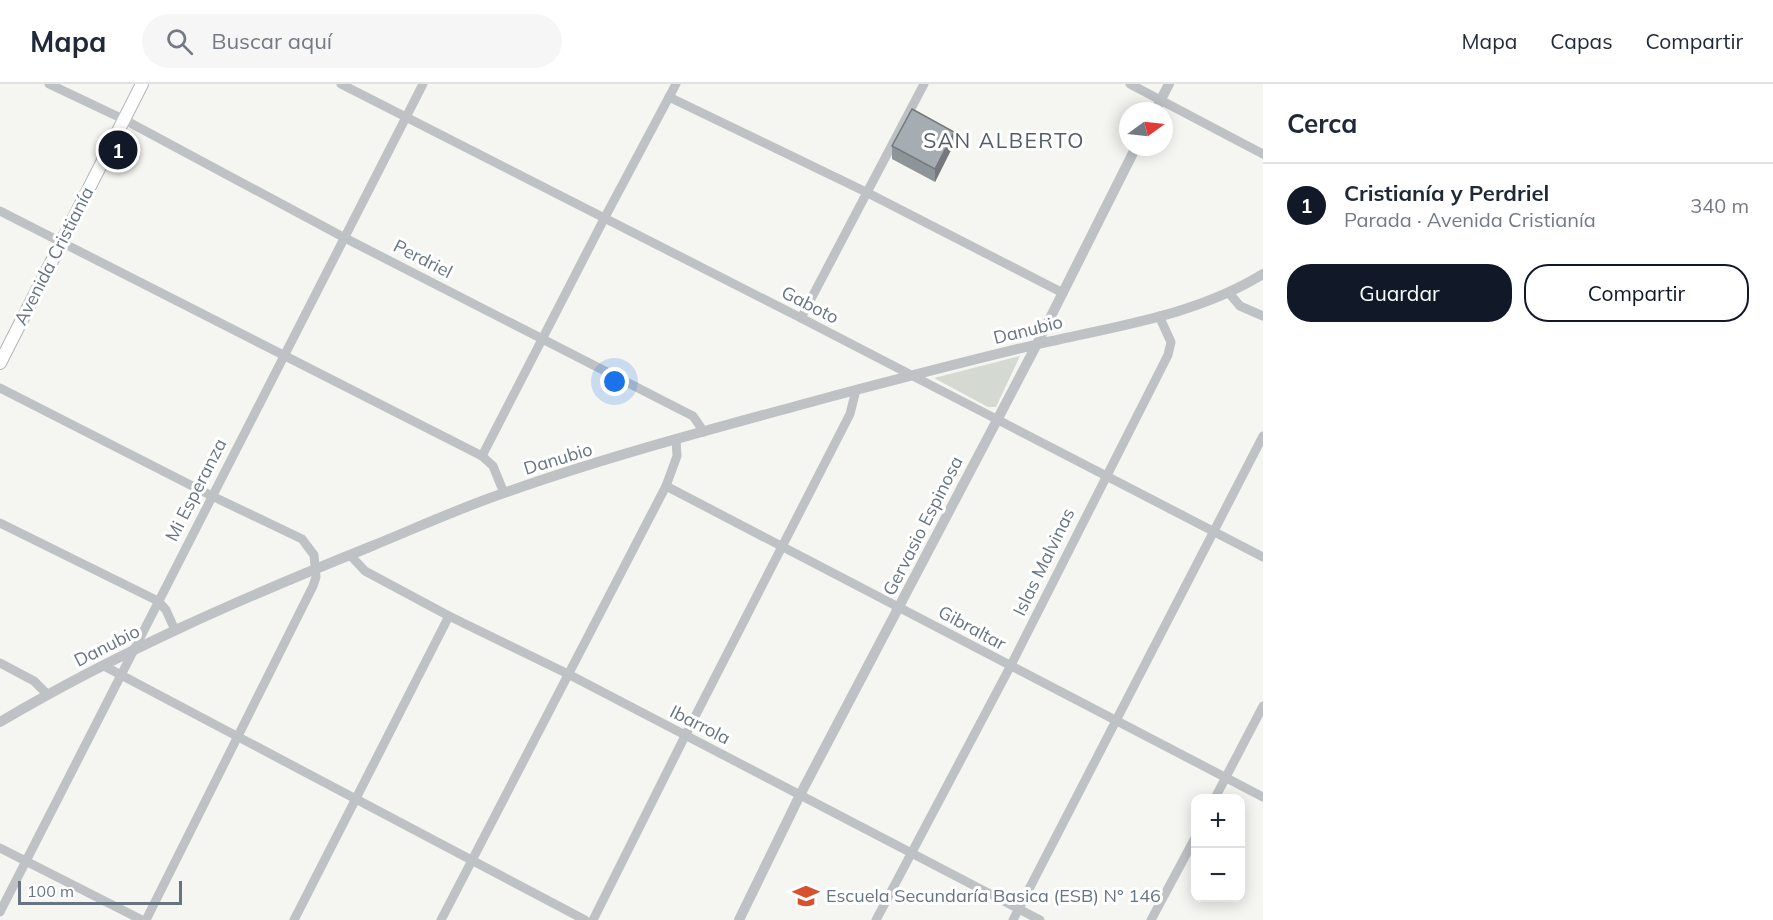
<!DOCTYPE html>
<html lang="es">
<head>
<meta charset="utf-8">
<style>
  body { margin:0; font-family:Mulish,sans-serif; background:#f6f6f7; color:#1f2937 }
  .controls { position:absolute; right:18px; bottom:18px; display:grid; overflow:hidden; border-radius:12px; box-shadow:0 3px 15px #0003 }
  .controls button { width:54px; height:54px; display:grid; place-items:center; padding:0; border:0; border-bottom:2px solid #e0e1e3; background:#fff; color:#1f2937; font:30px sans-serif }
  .compass { position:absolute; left:1119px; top:18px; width:54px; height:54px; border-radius:50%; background:#fff; box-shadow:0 3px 15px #0003; rotate:75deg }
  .scale { position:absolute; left:18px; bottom:15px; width:164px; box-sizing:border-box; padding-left:6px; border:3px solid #667581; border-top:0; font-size:16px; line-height:21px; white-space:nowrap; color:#667581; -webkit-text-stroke:4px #fff; paint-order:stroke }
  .you { position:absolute; left:615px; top:298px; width:21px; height:21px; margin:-15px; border:4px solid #fff; border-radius:50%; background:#1a73e8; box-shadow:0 0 0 9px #1a73e833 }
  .badge { display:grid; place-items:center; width:39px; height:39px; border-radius:50%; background:#111827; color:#fff; font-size:20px; font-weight:700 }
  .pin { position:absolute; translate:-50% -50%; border:3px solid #fff; box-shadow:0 2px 6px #0006 }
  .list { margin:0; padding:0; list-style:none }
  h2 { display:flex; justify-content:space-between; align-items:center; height:78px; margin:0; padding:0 24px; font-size:26px }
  h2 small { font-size:20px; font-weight:400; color:#747a83 }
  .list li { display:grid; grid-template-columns:39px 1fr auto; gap:18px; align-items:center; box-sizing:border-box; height:84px; padding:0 24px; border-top:2px solid #e0e1e3 }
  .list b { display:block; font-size:22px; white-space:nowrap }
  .list p { margin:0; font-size:20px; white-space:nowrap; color:#747a83 }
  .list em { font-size:20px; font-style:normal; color:#747a83 }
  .actions { display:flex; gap:12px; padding:18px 24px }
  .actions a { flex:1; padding:14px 0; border:2px solid #111827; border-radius:24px; text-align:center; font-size:21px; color:#111827 }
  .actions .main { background:#111827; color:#fff }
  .icon { flex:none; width:33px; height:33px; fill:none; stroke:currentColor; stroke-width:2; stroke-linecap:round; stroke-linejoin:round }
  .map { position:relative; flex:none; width:1263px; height:836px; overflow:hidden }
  header { display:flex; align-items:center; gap:36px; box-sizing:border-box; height:84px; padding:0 30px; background:#fff; border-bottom:2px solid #e0e1e3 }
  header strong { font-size:28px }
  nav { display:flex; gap:33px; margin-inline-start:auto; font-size:21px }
  .search { width:420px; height:54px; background:#f6f6f7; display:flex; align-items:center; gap:15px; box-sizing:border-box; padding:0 21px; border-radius:33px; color:#747a83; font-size:22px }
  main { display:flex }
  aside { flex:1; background:#fff }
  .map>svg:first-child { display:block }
  .green { fill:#d4dad1 }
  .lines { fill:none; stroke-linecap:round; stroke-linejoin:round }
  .secondary-casing { stroke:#b1b6ba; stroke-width:14 }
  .minor { stroke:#bec2c5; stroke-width:9 }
  .tertiary { stroke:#bec2c5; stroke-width:10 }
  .secondary { stroke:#fff; stroke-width:12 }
  .wall { fill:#8e9599 }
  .shaded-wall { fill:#74797d }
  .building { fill:#a5adb2; stroke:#74797d; stroke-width:1.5 }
  .labels { text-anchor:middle; stroke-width:6; stroke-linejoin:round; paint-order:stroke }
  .street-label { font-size:18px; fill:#667581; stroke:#fff }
  .poi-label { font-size:18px; fill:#667581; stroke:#fff; text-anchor:start }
  .quarter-label { font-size:21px; letter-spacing:1.5px; fill:#535e66; stroke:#fff }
</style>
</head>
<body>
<header>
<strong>Mapa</strong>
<div class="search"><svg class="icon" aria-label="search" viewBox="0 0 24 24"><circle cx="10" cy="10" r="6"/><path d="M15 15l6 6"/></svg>Buscar aquí</div>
<nav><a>Mapa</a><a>Capas</a><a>Compartir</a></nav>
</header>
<main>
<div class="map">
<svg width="1263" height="836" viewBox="0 0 1263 836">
  <rect width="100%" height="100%" fill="#f5f5f1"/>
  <polygon class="green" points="1020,272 996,323 988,323 934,294"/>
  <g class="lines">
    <g class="secondary-casing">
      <polyline id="secondary" points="0,279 142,0"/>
    </g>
    <g class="minor">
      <polyline points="49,0 123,35 345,154 685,328 693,332 704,348"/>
      <polyline points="341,0 801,234 1263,473"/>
      <polyline points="1130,0 1263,70"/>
      <polyline points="669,13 866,108 1063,209"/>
      <polyline points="0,127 482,372 493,382 504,409"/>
      <polyline points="1229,209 1240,222 1263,232"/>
      <polyline points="801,234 924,0"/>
      <polyline points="0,304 212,412 302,455 314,471 316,493 313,502 146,836"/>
      <polyline points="482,372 604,135 676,0"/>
      <polyline points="666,402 1263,713"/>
      <polyline points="0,439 158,517 166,526 175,546"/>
      <polyline points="350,471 365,487 449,532 568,590 1040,836"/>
      <polyline points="0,579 34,597 47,610"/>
      <polyline points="104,582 585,836"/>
      <polyline points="1215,714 1263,622"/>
      <polyline points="0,764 142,836"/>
      <polyline points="0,828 423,0"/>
      <polyline points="294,836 449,532"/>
      <polyline points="441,836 666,402 677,372 676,355"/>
      <polyline points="593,836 685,652 850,330 856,306"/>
      <polyline points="876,836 1010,583 1168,271 1171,258 1159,232"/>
      <polyline points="1013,836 1263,352"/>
      <polyline points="1151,836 1196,752"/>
    </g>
    <g class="tertiary">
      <polyline points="1155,27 1169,0"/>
      <path d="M0,638C118,568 245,513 372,462C416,444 460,424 504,409C608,372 716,344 822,315C894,296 966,277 1039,260C1115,242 1195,232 1263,190"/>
      <polyline points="739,836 800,711 1037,260 1136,63"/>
    </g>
    <use href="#secondary" class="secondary"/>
  </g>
  <polygon class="wall" points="954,60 935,98 892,75 892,62"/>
  <polygon class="shaded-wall" points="954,48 954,60 935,98 935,85"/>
  <polygon class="building" points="912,25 954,48 935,85 892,62"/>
  <defs>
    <g id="school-bare" transform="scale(2.07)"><path d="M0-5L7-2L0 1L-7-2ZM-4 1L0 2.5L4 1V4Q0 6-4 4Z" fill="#d7512f" stroke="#fff" stroke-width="2.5" paint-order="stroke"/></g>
  </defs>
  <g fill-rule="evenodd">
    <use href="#school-bare" x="806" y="812"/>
  </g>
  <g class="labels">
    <g class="street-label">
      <text transform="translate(54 172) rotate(-63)" y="6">Avenida Cristianía</text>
      <text transform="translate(423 175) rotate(27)" y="6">Perdriel</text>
      <text transform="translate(810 221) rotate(27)" y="6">Gaboto</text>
      <text transform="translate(1028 246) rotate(-14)" y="6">Danubio</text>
      <text transform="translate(558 375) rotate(-17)" y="6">Danubio</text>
      <text transform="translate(196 406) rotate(-63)" y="6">Mi Esperanza</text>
      <text transform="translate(923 442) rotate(-63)" y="6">Gervasio Espinosa</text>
      <text transform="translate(1044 478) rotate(-64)" y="6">Islas Malvinas</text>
      <text transform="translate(972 544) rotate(28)" y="6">Gibraltar</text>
      <text transform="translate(107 562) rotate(-27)" y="6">Danubio</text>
      <text transform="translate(700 641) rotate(27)" y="6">Ibarrola</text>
    </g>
    <g class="poi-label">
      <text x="826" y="818">Escuela Secundaría Basica (ESB) N° 146</text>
    </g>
    <g class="quarter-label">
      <text x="1004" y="64">SAN ALBERTO</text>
    </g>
  </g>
</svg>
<div class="controls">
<button>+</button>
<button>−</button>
</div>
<svg class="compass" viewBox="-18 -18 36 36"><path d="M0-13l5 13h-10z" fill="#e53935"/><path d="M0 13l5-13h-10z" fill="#747a83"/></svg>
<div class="scale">100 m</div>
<div class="you"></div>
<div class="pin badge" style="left:118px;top:66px">1</div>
</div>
<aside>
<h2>Cerca<small></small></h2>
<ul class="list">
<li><span class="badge">1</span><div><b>Cristianía y Perdriel</b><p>Parada · Avenida Cristianía</p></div><em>340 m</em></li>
</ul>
<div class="actions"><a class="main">Guardar</a><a>Compartir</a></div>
</aside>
</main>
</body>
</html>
